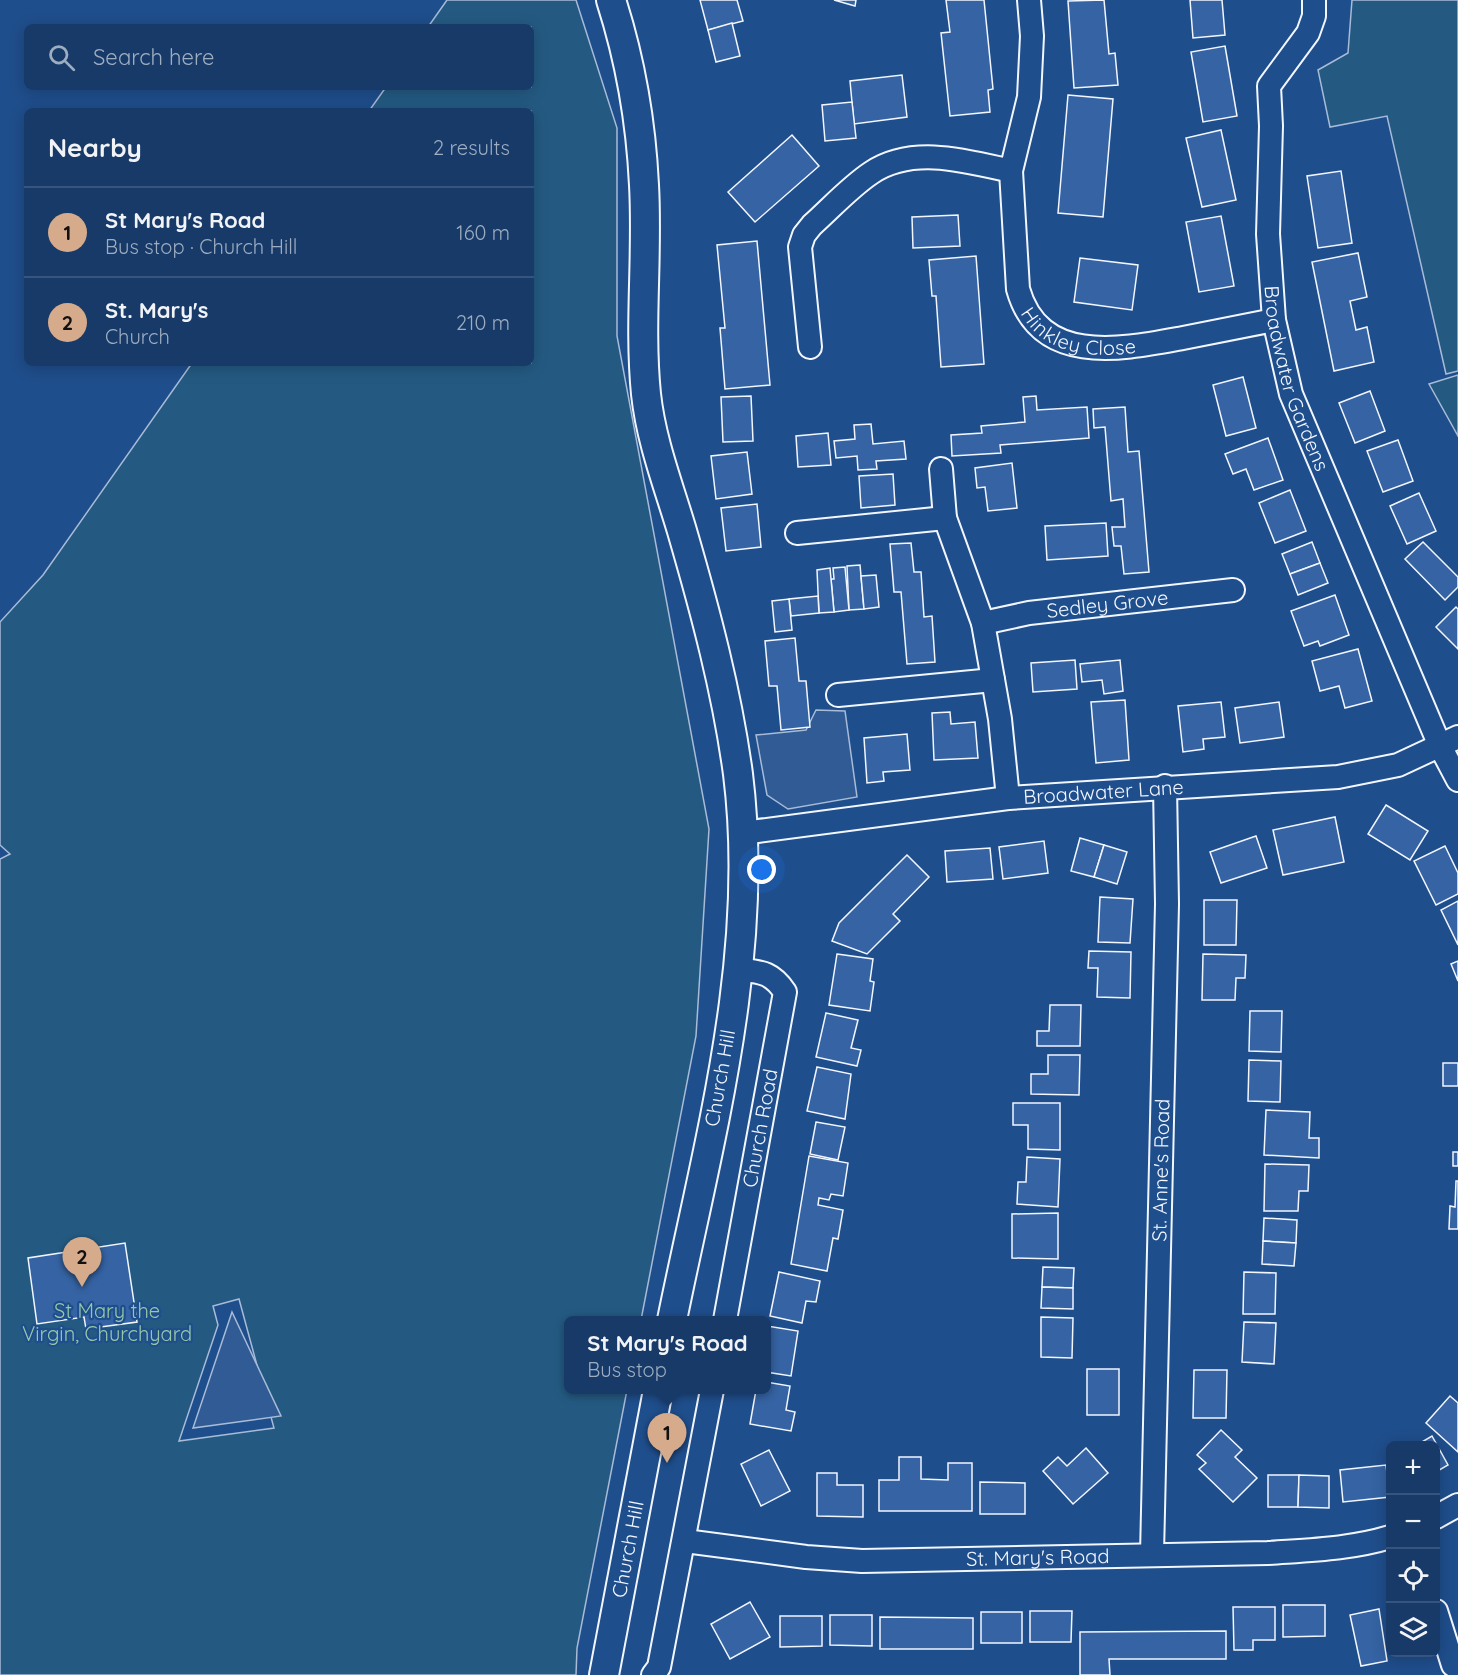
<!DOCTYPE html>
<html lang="en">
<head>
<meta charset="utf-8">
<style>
  body { margin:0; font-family:Quicksand,sans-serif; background:#20416f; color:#f1f3f6 }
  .controls { position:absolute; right:18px; bottom:18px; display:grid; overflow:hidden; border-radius:9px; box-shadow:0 3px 15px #0003 }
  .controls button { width:54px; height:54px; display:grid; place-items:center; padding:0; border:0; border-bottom:2px solid #36547d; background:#173a69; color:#f1f3f6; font:30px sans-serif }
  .you { position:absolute; left:762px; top:870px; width:21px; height:21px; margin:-15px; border:4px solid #fff; border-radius:50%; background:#1a73e8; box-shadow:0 0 0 9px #1a73e833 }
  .badge { display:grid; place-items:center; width:39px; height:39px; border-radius:50%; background:#d6ab8b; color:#111; font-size:20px; font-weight:700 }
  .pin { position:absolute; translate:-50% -50px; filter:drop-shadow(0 2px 3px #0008) }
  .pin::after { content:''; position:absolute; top:32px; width:21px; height:18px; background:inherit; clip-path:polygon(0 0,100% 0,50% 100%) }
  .popup { position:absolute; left:564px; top:1316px; width:207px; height:78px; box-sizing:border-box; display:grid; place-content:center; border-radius:9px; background:#173a69; filter:drop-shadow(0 2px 4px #0005); font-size:20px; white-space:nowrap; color:#9eadc0 }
  .popup b { font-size:22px; color:#f1f3f6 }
  .popup::after { content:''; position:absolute; left:50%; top:100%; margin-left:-12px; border:12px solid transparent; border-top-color:#173a69 }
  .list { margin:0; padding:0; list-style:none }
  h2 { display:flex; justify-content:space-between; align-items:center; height:78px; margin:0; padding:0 24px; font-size:26px }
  h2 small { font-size:20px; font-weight:400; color:#9eadc0 }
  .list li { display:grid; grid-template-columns:39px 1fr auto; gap:18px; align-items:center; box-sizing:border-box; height:90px; padding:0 24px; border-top:2px solid #36547d }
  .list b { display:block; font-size:22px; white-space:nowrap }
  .list p { margin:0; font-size:20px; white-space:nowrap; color:#9eadc0 }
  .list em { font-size:20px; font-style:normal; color:#9eadc0 }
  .icon { flex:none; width:33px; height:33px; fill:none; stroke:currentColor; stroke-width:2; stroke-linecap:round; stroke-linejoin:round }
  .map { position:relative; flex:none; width:1458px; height:1675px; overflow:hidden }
  .search { position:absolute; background:#173a69; box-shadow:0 3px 15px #0003; left:24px; top:24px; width:510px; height:66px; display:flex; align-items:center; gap:15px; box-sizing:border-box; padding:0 21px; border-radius:9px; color:#9eadc0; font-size:22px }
  .panel { position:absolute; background:#173a69; box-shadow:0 3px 15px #0003; left:24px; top:108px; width:510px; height:258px; border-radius:9px }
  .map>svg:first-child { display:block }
  .green { fill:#245a82; stroke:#a8bbd7; stroke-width:1.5; fill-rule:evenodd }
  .parking { fill:#305b95; stroke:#a8bbd7; stroke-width:1.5 }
  .building { fill:#3563a3; stroke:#f2f6ff; stroke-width:1.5 }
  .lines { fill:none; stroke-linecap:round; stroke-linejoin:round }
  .minor-casing { stroke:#f2f6ff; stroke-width:26 }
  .tertiary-casing { stroke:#f2f6ff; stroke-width:32 }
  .minor { stroke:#1f4e8c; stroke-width:22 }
  .tertiary { stroke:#1f4e8c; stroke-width:28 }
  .labels { text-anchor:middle; stroke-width:4.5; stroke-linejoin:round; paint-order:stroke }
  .street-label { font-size:20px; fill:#f2f6ff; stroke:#1f4e8c }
  .park-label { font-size:20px; fill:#97c8a6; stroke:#1f4e8c }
</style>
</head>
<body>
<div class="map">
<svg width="1458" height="1675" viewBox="0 0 1458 1675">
  <rect width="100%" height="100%" fill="#1f4e8c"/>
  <g class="green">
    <path d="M447,0H576L617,128V336L709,829L696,1036L641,1320H568V1390H627L577,1648L576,1675H0V859L10,854L0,845V622L43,575L192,363H531V111H369L386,87H531V27H428ZM239,1299L274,1428L179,1441L218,1325L213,1306Z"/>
    <polygon points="1352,0 1458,0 1458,371 1446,374 1387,116 1330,127 1318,70 1348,53"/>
    <polygon points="1458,375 1458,436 1429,384"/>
  </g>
  <g class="parking">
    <polygon points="816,710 845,711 857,797 788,809 767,795 756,735 806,730"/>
    <polygon points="232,1312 281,1416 193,1428"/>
  </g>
  <g class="building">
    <polygon points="700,0 737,0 743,21 708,30"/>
    <polygon points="834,0 856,0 855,6"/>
    <polygon points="946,0 984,0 993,89 988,90 990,112 950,116 941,33 950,32"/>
    <polygon points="1104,0 1109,54 1115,53 1118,85 1074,88 1068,1"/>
    <polygon points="1190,0 1222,0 1225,35 1193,38"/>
    <polygon points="732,23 740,56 716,62 708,30"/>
    <polygon points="1225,46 1237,116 1203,122 1191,52"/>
    <polygon points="902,75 907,117 854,124 850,81"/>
    <polygon points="1068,95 1113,99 1103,217 1058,213"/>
    <polygon points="852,102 856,138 825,141 822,105"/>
    <polygon points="1221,130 1236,200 1202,207 1186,138"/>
    <polygon points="792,135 819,166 755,222 728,192"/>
    <polygon points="1341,171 1352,243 1318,248 1307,176"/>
    <polygon points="958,215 960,246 913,248 912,217"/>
    <polygon points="1221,216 1234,286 1199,292 1186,222"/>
    <polygon points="757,241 770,385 725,389 720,328 725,328 717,245"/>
    <polygon points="1358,253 1367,297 1350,301 1356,330 1367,327 1374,362 1334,371 1312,262"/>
    <polygon points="976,256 984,364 941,367 936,296 932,296 929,260"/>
    <polygon points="1080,258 1138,265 1132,310 1074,302"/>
    <polygon points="1243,377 1256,428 1226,436 1213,385"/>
    <polygon points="1370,391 1385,431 1355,443 1339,403"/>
    <polygon points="751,396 753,441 723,442 721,397"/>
    <polygon points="1036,396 1037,410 1087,407 1089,438 1000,445 1001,453 952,456 951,435 982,433 981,426 1025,422 1023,397"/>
    <polygon points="1125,407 1128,452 1139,451 1149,572 1124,574 1121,546 1114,546 1112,527 1125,527 1123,499 1111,501 1105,427 1094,428 1093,409"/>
    <polygon points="871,424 873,444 904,441 906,459 876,461 877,469 858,470 857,456 836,458 834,441 855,439 854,425"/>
    <polygon points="828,433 831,465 798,467 796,436"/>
    <polygon points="1268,438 1283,480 1254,490 1246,469 1233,474 1225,454"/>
    <polygon points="1398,440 1413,481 1383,492 1367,451"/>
    <polygon points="747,452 752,494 716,499 711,456"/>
    <polygon points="1012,463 1017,508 988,511 985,487 977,488 975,468"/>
    <polygon points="893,474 895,505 861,508 859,476"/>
    <polygon points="1290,490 1306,531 1275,543 1259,503"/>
    <polygon points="1419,493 1436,531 1407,544 1390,506"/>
    <polygon points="757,504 761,547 726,551 721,508"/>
    <polygon points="1106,523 1108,556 1047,560 1045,526"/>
    <polygon points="1312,542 1320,563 1290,574 1282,554"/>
    <polygon points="1423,542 1458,577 1458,587 1445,600 1405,559"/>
    <polygon points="911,543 914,572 921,572 924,617 932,616 935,662 907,664 901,592 894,592 890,544"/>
    <polygon points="1320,563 1328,583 1298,595 1290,574"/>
    <polygon points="860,565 864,609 849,610 847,566"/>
    <polygon points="845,567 849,610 834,612 831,579 834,579 833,568"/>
    <polygon points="830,568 834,612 819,613 817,570"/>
    <polygon points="876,575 879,607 864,609 861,576"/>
    <polygon points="1335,595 1349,635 1320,646 1318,641 1304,646 1291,611"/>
    <polygon points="818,596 819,613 791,616 789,599"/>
    <polygon points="789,599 792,630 775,632 772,601"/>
    <polygon points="1456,607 1458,609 1458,649 1436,627"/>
    <polygon points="795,638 799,681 806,681 810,727 781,730 777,686 769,686 765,641"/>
    <polygon points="1358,649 1372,701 1345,708 1339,686 1320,691 1312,661"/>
    <polygon points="1075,660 1077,689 1033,692 1031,663"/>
    <polygon points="1120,660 1123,691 1104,694 1102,680 1082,682 1080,664"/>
    <polygon points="1125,700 1129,760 1096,763 1091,702"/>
    <polygon points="1221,702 1225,737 1203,739 1204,749 1183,752 1178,706"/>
    <polygon points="1279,702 1284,737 1240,743 1235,708"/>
    <polygon points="950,712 951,724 975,722 978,758 934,760 932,713"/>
    <polygon points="907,734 910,770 883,772 884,781 867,783 864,738"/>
    <polygon points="1386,805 1428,831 1410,860 1368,834"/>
    <polygon points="1335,817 1344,862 1283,875 1273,830"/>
    <polygon points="1256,836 1267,868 1221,883 1210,852"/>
    <polygon points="1080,838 1104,845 1094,877 1071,871"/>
    <polygon points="1044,841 1048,873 1003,879 999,847"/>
    <polygon points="1104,845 1127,852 1117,884 1094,877"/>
    <polygon points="1445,846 1458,873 1458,894 1436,905 1414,861"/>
    <polygon points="990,848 993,879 947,882 945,851"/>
    <polygon points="907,855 929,877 893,914 900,921 867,954 832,941 839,923"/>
    <polygon points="1100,897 1133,899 1130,943 1098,942"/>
    <polygon points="1204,900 1237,900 1236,945 1204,945"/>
    <polygon points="1458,901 1458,945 1441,910"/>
    <polygon points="1089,951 1131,952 1130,998 1097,997 1098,968 1088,968"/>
    <polygon points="837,954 873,959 870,981 874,982 870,1011 829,1005"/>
    <polygon points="1203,954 1246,955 1245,978 1236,978 1235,1000 1202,1000"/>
    <polygon points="1458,961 1458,981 1451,964"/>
    <polygon points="1050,1005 1081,1005 1080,1046 1037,1046 1037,1031 1049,1031"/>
    <polygon points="1250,1011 1282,1011 1281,1052 1249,1051"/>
    <polygon points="826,1013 858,1020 851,1048 861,1050 857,1066 816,1057"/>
    <polygon points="1048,1055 1080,1055 1079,1095 1031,1094 1031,1074 1048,1074"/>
    <polygon points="1249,1060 1281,1061 1280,1102 1248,1101"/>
    <rect x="1443" y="1063" width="15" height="23"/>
    <polygon points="817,1067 851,1074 845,1119 807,1111"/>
    <polygon points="1013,1103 1060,1103 1060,1150 1028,1149 1028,1125 1013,1125"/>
    <polygon points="1266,1110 1310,1112 1309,1138 1319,1138 1319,1158 1264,1155"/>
    <polygon points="816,1122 845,1127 838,1160 810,1154"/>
    <rect x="1453" y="1152" width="5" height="14"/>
    <polygon points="809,1156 848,1163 843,1196 831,1194 829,1200 819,1198 818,1205 843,1210 838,1239 833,1238 827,1271 791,1264"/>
    <polygon points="1027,1157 1060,1159 1058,1207 1017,1204 1018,1182 1026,1182"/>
    <polygon points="1265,1164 1309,1165 1308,1191 1299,1191 1298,1211 1264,1211"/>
    <polygon points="1456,1181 1458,1181 1458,1229 1449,1229 1450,1206 1455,1207"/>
    <polygon points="1058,1213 1058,1259 1012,1258 1012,1214"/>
    <polygon points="1264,1218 1297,1220 1296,1243 1263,1241"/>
    <polygon points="1263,1241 1296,1243 1294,1266 1262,1264"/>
    <polygon points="125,1243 137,1322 86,1329 84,1317 37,1324 28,1258"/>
    <polygon points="1043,1267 1074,1268 1073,1288 1042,1287"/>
    <polygon points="779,1272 820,1281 816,1302 806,1301 802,1323 770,1316"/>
    <polygon points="1244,1272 1276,1273 1275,1314 1243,1314"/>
    <polygon points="1042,1287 1073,1288 1073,1309 1041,1308"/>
    <polygon points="1041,1317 1073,1318 1072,1358 1041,1357"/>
    <polygon points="1244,1322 1276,1323 1274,1364 1242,1362"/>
    <polygon points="767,1326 798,1331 791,1376 766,1372"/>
    <rect x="1087" y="1369" width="32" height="46"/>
    <polygon points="1194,1370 1227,1370 1226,1418 1193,1418"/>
    <polygon points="766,1382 790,1386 786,1410 795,1412 791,1431 750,1424 756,1390 766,1390"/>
    <polygon points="1450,1396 1458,1403 1458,1452 1426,1423"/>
    <polygon points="1221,1430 1242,1450 1235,1457 1257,1478 1233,1502 1199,1469 1206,1463 1197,1455"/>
    <polygon points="1432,1436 1448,1465 1436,1472 1436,1446 1415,1446"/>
    <polygon points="1086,1448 1108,1473 1073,1504 1043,1471 1058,1457 1067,1466"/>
    <polygon points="769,1450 790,1491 761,1506 741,1464"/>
    <polygon points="899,1457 921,1457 921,1479 948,1480 948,1463 972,1463 972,1511 879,1511 879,1480 899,1480"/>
    <polygon points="1386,1465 1390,1497 1343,1502 1340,1470"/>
    <polygon points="817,1473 837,1473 837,1485 863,1485 863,1517 817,1516"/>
    <polygon points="1268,1475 1299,1475 1298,1507 1268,1507"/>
    <polygon points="1299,1475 1329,1476 1329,1508 1298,1507"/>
    <polygon points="980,1482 1025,1483 1025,1514 980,1514"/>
    <polygon points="750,1602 770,1637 730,1659 711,1624"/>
    <polygon points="1283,1605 1325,1605 1325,1636 1283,1637"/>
    <polygon points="1233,1607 1275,1607 1275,1640 1253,1640 1253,1650 1234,1650"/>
    <polygon points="1379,1609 1387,1661 1361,1666 1350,1615"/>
    <polygon points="1030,1611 1072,1611 1071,1642 1030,1642"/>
    <rect x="981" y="1612" width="41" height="31"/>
    <polygon points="830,1615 872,1615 872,1646 830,1645"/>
    <polygon points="780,1616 822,1616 822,1646 780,1647"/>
    <polygon points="880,1617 973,1618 973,1649 880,1649"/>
    <polygon points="1226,1631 1226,1659 1109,1659 1110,1675 1080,1675 1080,1632"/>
  </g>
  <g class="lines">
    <g class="minor-casing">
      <g id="minor">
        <path id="s1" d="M1029,0L1032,36L1029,97L1011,171L1018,289C1040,367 1123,349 1183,338C1213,332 1243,326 1274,320"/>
        <path id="s2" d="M1314,0V16L1308,33L1269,86L1271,126L1268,234L1274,320L1291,394L1440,746L1458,780"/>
        <path d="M810,347L800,247L804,235L812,225C831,208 850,187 871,173C912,145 967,161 1011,171"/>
        <polyline points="941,469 945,518 983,623 1000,719 1008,798"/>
        <polyline points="797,533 945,518"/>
        <path id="s3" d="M983,623L1029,613L1233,590"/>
        <polyline points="838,695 993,680"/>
        <path id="s4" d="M743,833L1008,798L1338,777L1398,765L1458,737"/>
        <path id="s5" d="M725,1320L785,992C771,971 760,972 736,969"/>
        <polyline points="1436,1517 1458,1505"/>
        <path id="s6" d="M685,1541L806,1557L862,1561L1268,1553C1309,1550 1351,1549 1390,1537"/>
        <path id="s7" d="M1152,1554L1167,904L1165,786"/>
        <polyline points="1436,1611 1453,1665"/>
        <polyline points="653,1675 659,1667 712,1390"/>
      </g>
    </g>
    <g class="tertiary-casing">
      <g id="tertiary">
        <path d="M611,0C630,59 641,123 644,185C648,255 639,324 646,394C651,441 669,487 682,531C705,610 727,692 738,774C761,957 708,1143 672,1320"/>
        <path id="s8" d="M604,1675L658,1390"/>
      </g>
    </g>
    <use href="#minor" class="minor"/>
    <use href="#tertiary" class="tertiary"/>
  </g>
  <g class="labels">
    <g class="street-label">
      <text dy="7" stroke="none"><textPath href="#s1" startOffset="375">Hinkley Close</textPath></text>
      <text dy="7" stroke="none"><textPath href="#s2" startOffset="396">Broadwater Gardens</textPath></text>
      <text dy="7" stroke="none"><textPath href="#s3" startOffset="126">Sedley Grove</textPath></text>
      <text dy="7" stroke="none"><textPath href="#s4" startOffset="363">Broadwater Lane</textPath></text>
      <text transform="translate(720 1078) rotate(-80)" y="7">Church Hill</text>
      <text dy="7" stroke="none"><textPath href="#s5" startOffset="195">Church Road</textPath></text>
      <text dy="7" stroke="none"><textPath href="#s7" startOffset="384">St. Anne's Road</textPath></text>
      <text dy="7" stroke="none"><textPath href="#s8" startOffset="128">Church Hill</textPath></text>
      <text dy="7" stroke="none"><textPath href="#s6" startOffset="354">St. Mary's Road</textPath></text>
    </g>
    <g class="park-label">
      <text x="107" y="1318">St Mary the<tspan x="107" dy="23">Virgin, Churchyard</tspan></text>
    </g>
  </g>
</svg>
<div class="controls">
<button>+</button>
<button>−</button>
<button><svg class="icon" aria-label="locate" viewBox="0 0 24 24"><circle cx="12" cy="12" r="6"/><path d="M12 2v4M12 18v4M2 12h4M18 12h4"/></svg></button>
<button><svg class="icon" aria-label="layers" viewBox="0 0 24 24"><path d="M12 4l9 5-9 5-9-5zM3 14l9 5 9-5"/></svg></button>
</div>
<div class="you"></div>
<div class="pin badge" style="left:667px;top:1463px">1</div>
<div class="popup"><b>St Mary's Road</b>Bus stop</div>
<div class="pin badge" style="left:82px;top:1287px">2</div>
<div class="search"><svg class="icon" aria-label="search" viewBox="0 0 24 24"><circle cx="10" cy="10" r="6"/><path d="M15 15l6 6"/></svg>Search here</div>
<section class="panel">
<h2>Nearby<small>2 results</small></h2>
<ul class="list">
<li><span class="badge">1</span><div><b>St Mary's Road</b><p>Bus stop · Church Hill</p></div><em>160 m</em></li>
<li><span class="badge">2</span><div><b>St. Mary's</b><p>Church</p></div><em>210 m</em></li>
</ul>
</section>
</div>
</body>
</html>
